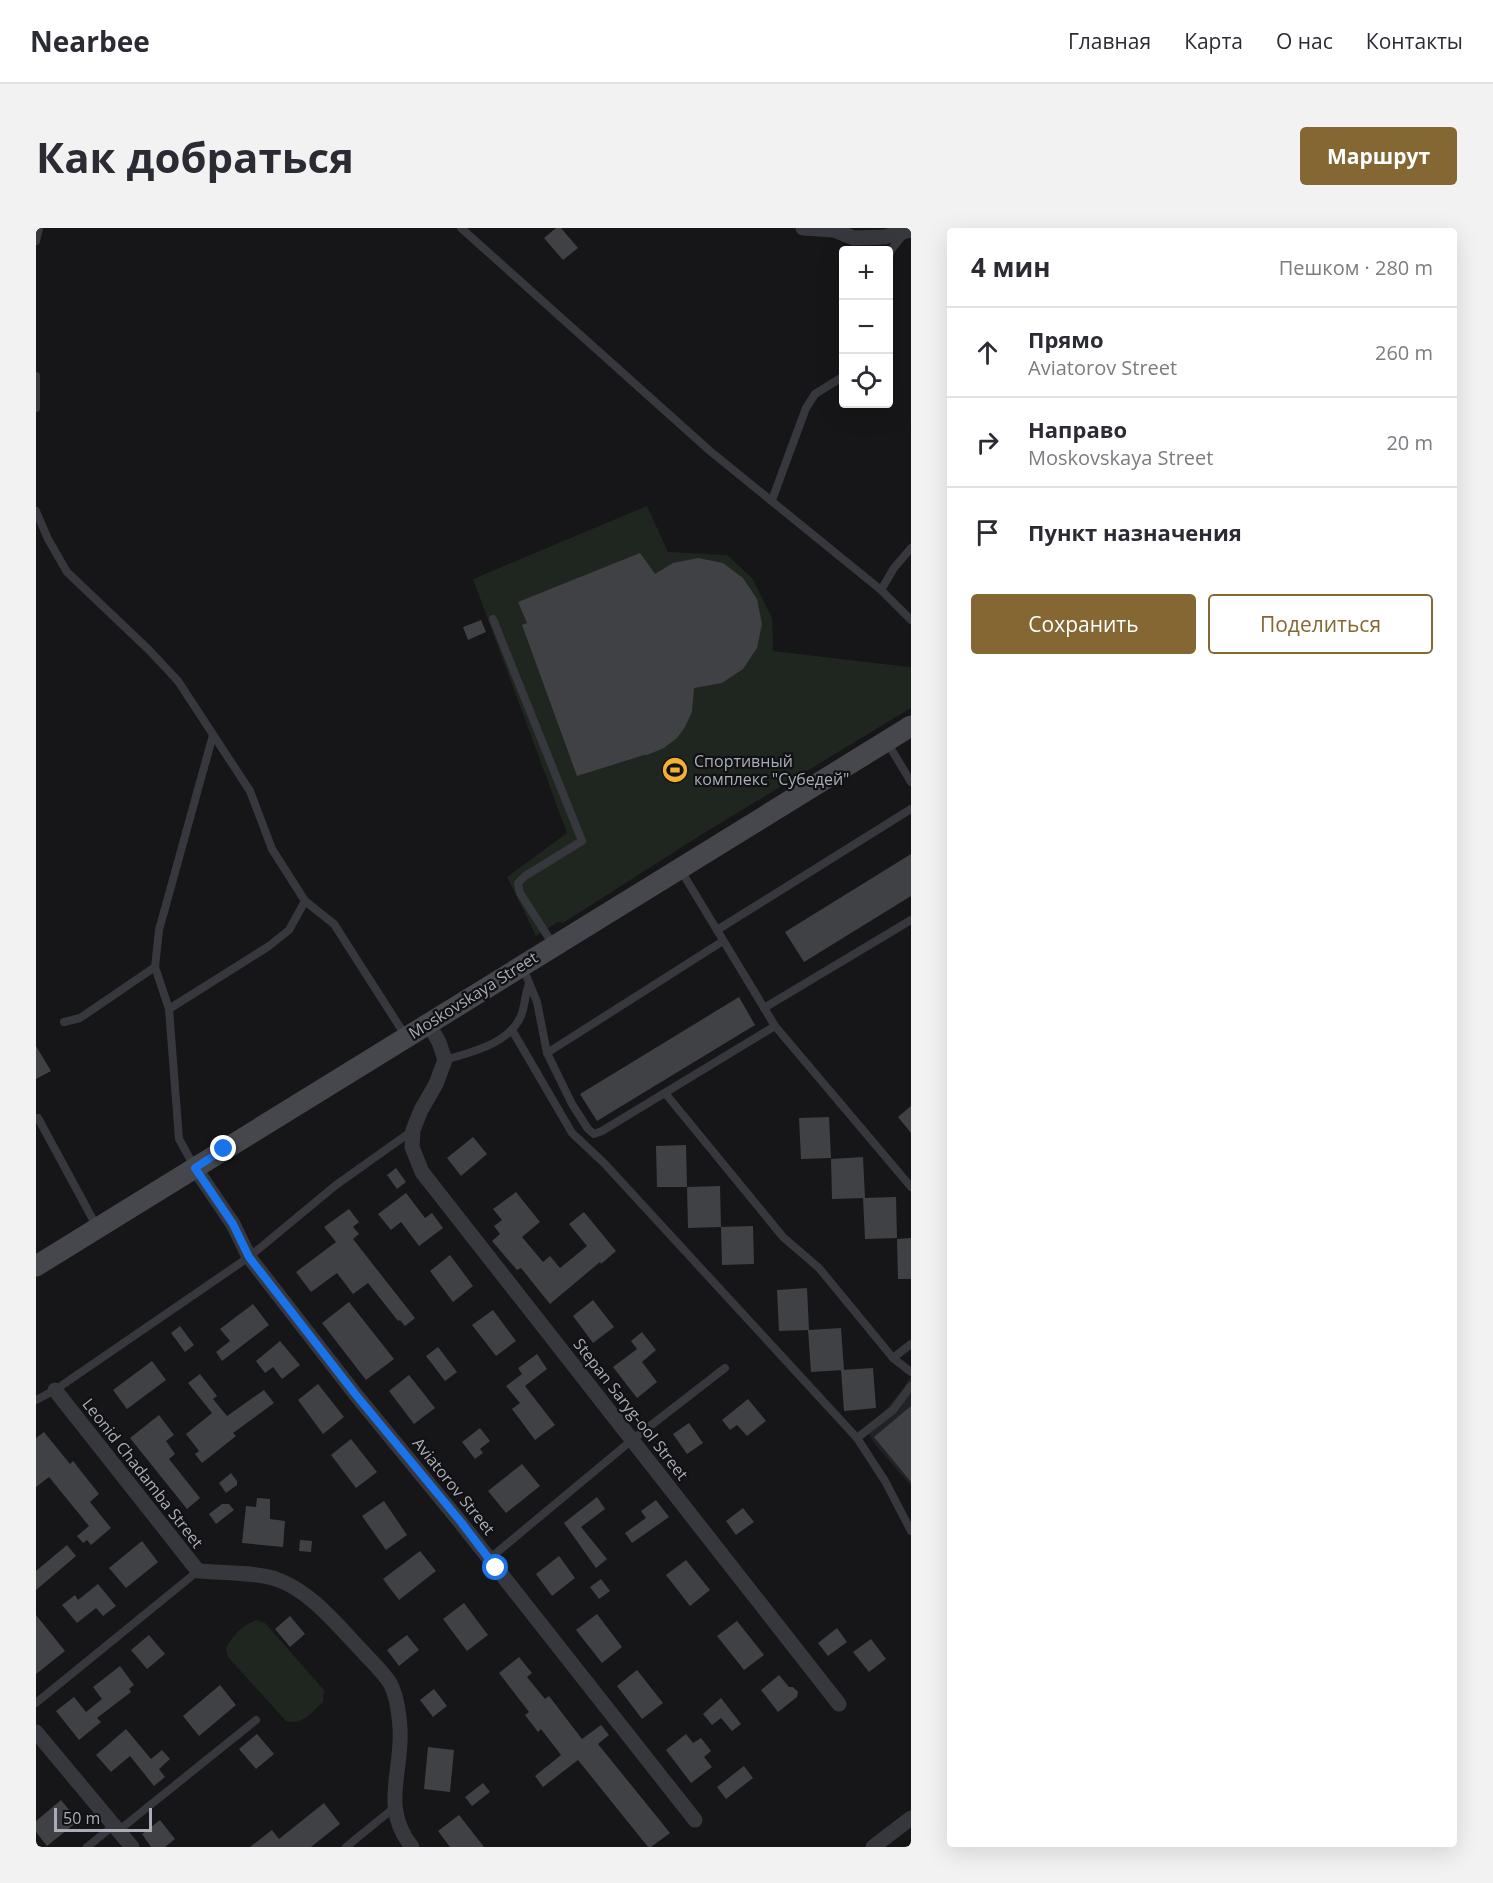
<!DOCTYPE html>
<html lang="ru">
<head>
<meta charset="utf-8">
<style>
  body { margin:0; font-family:"Open Sans",sans-serif; background:#f2f2f3; color:#2b2b33 }
  .controls { position:absolute; right:18px; top:18px; display:grid; overflow:hidden; border-radius:6px; box-shadow:0 6px 24px #0002 }
  .controls button { width:54px; height:54px; display:grid; place-items:center; padding:0; border:0; border-bottom:2px solid #e1e1e2; background:#fff; color:#2b2b33; font:30px sans-serif }
  .scale { position:absolute; left:18px; bottom:15px; width:98px; box-sizing:border-box; padding-left:6px; border:3px solid #a8adb8; border-top:0; font-size:16px; line-height:21px; white-space:nowrap; color:#a8adb8; -webkit-text-stroke:4px #111113; paint-order:stroke }
  .stop { position:absolute; width:18px; height:18px; margin:-14px; border:4px solid #1a73e8; border-radius:50%; background:#fff }
  .stop.end { background:#1a73e8; border-color:#fff; box-shadow:0 2px 6px #0008 }
  .list { margin:0; padding:0; list-style:none }
  h2 { display:flex; justify-content:space-between; align-items:center; height:78px; margin:0; padding:0 24px; font-size:26px }
  h2 small { font-size:20px; font-weight:400; color:#7c7c81 }
  .list li { display:grid; grid-template-columns:39px 1fr auto; gap:18px; align-items:center; box-sizing:border-box; height:90px; padding:0 24px; border-top:2px solid #e1e1e2 }
  .list b { display:block; font-size:22px; white-space:nowrap }
  .list p { margin:0; font-size:20px; white-space:nowrap; color:#7c7c81 }
  .list em { font-size:20px; font-style:normal; color:#7c7c81 }
  .actions { display:flex; gap:12px; padding:18px 24px }
  .actions a { flex:1; padding:14px 0; border:2px solid #856733; border-radius:6px; text-align:center; font-size:21px; color:#856733 }
  .actions .main { background:#856733; color:#fff }
  .icon { flex:none; width:33px; height:33px; fill:none; stroke:currentColor; stroke-width:2; stroke-linecap:round; stroke-linejoin:round }
  .map { position:relative; flex:none; width:875px; height:1619px; overflow:hidden; border-radius:6px }
  header { display:flex; align-items:center; gap:36px; box-sizing:border-box; height:84px; padding:0 30px; background:#fff; border-bottom:2px solid #e1e1e2 }
  header strong { font-size:28px }
  nav { display:flex; gap:33px; margin-inline-start:auto; font-size:21px }
  .intro { display:flex; align-items:center; justify-content:space-between; box-sizing:border-box; height:144px; padding:0 36px }
  h1 { margin:0; font-size:42px }
  .button { padding:15px 27px; border-radius:6px; background:#856733; color:#fff; font-size:21px; font-weight:700 }
  main { display:flex; gap:36px; padding:0 36px }
  aside { flex:1; background:#fff; border-radius:6px; box-shadow:0 6px 24px #0002 }
  .map>svg:first-child { display:block }
  .built { fill:#222225 }
  .green { fill:#1e261f }
  .building { fill:#404145 }
  .lines { fill:none; stroke-linecap:round; stroke-linejoin:round }
  .lane { stroke:#37383d; stroke-width:8 }
  .street { stroke:#37383d; stroke-width:15 }
  .secondary { stroke:#45474d; stroke-width:21 }
  .route { stroke:#1a73e8; stroke-width:8 }
  .labels { text-anchor:middle; stroke-width:4.5; stroke-linejoin:round; paint-order:stroke }
  .poi-label { font-size:16px; fill:#a8adb8; stroke:#111113; text-anchor:start }
  .street-label { font-size:16px; fill:#a8adb8; stroke:#111113 }
</style>
</head>
<body>
<header>
<strong>Nearbee</strong>
<nav><a>Главная</a><a>Карта</a><a>О нас</a><a>Контакты</a></nav>
</header>
<div class="intro"><h1>Как добраться</h1><a class="button">Маршрут</a></div>
<main>
<div class="map">
<svg width="875" height="1619" viewBox="0 0 875 1619">
  <rect width="100%" height="100%" fill="#161618"/>
  <polygon class="built" points="875,1148 875,1258 838,1215 830,1199 850,1181 866,1162"/>
  <g class="green">
    <polygon points="611,278 632,324 691,327 716,350 736,390 737,423 873,439 875,438 875,480 668,605 527,695 522,694 500,708 471,649 531,605 437,351"/>
    <path d="M221,1392L229,1395L288,1462L287,1474C276,1484 266,1498 250,1493L192,1429L190,1421C195,1408 208,1396 221,1392Z"/>
  </g>
  <g class="building">
    <polygon points="520,0 525,0 542,20 527,32 508,10"/>
    <polygon points="604,325 619,346 637,335 662,330 687,335 707,350 721,371 726,396 721,420 707,441 686,455 658,460 656,484 649,499 641,510 628,520 611,527 608,527 541,548 486,397 491,395 482,374"/>
    <polygon points="445,392 450,404 432,412 427,399"/>
    <polygon points="875,626 875,668 768,734 749,704"/>
    <polygon points="703,769 719,797 561,893 544,866"/>
    <polygon points="0,818 15,843 0,851"/>
    <polygon points="875,878 875,905 862,889"/>
    <polygon points="793,889 795,930 765,931 763,890"/>
    <polygon points="437,909 451,926 425,948 411,930"/>
    <polygon points="650,917 651,959 621,959 620,918"/>
    <polygon points="827,929 829,970 796,971 795,931"/>
    <polygon points="360,940 370,954 361,961 351,947"/>
    <polygon points="684,958 685,999 717,998 718,1036 686,1037 685,999 652,1000 651,959"/>
    <polygon points="480,964 504,994 486,1009 507,1034 514,1028 524,1040 551,1018 533,996 548,984 580,1023 565,1036 564,1034 514,1076 485,1040 481,1042 456,1013 464,1006 458,998 466,992 457,981"/>
    <polygon points="370,965 389,990 396,985 407,1000 383,1018 365,994 355,1002 342,986"/>
    <polygon points="860,969 861,1010 829,1011 827,970"/>
    <polygon points="313,981 323,994 317,999 323,1006 317,1011 379,1090 369,1098 364,1092 362,1093 332,1055 317,1066 301,1045 275,1064 260,1044 300,1014 288,999"/>
    <polygon points="875,1010 875,1051 862,1051 861,1011"/>
    <polygon points="414,1027 437,1058 417,1074 394,1043"/>
    <polygon points="771,1060 773,1102 743,1103 741,1062"/>
    <polygon points="557,1072 578,1099 557,1115 537,1088"/>
    <polygon points="313,1074 358,1131 330,1152 286,1095"/>
    <polygon points="217,1076 233,1097 186,1133 180,1124 194,1113 184,1101"/>
    <polygon points="457,1082 480,1113 460,1128 436,1097"/>
    <polygon points="144,1098 158,1117 149,1124 135,1105"/>
    <polygon points="805,1100 808,1142 775,1144 772,1102"/>
    <polygon points="606,1104 620,1122 606,1134 621,1154 601,1170 577,1139 601,1121 595,1113"/>
    <polygon points="244,1113 264,1137 246,1151 237,1139 229,1145 220,1133"/>
    <polygon points="402,1119 421,1144 409,1153 390,1128"/>
    <polygon points="501,1126 511,1141 489,1158 519,1197 499,1212 476,1181 484,1175 470,1158 486,1146 482,1140"/>
    <polygon points="116,1133 130,1152 91,1181 77,1162"/>
    <polygon points="837,1140 840,1180 808,1183 805,1142"/>
    <polygon points="164,1146 181,1168 177,1171 191,1188 228,1162 238,1175 197,1205 200,1208 166,1235 159,1226 163,1223 150,1206 176,1185 152,1155"/>
    <polygon points="373,1147 399,1180 378,1196 353,1163"/>
    <polygon points="282,1156 308,1189 287,1206 262,1172"/>
    <polygon points="712,1171 730,1193 711,1208 701,1197 694,1202 686,1192"/>
    <polygon points="875,1178 875,1254 838,1209"/>
    <polygon points="123,1187 138,1207 130,1213 139,1226 133,1231 164,1270 151,1281 94,1210"/>
    <polygon points="653,1195 667,1215 651,1226 637,1206"/>
    <polygon points="444,1200 454,1213 444,1221 447,1225 439,1231 426,1214"/>
    <polygon points="8,1204 34,1236 37,1233 63,1266 54,1274 75,1300 55,1317 51,1312 47,1315 41,1308 53,1298 13,1249 0,1259 0,1210"/>
    <polygon points="315,1211 341,1244 320,1260 295,1227"/>
    <polygon points="486,1236 504,1258 470,1285 452,1263"/>
    <polygon points="195,1245 201,1253 201,1257 190,1265 183,1255"/>
    <polygon points="561,1269 569,1281 545,1299 571,1331 560,1340 528,1295"/>
    <polygon points="221,1270 234,1271 234,1291 249,1293 247,1319 206,1315 210,1278 220,1279"/>
    <polygon points="620,1272 633,1289 596,1315 589,1305 610,1290 605,1283"/>
    <polygon points="348,1273 371,1307 350,1322 326,1288"/>
    <polygon points="186,1276 193,1276 198,1282 180,1296 173,1286"/>
    <polygon points="707,1280 718,1294 700,1307 690,1293"/>
    <polygon points="264,1312 276,1313 275,1324 263,1323"/>
    <polygon points="106,1313 122,1334 90,1360 73,1340"/>
    <polygon points="31,1317 40,1328 0,1362 0,1343"/>
    <polygon points="384,1323 400,1343 363,1372 347,1351"/>
    <polygon points="523,1328 539,1350 516,1368 500,1346"/>
    <polygon points="650,1332 674,1362 654,1378 630,1347"/>
    <polygon points="565,1351 574,1363 563,1371 554,1359"/>
    <polygon points="62,1356 80,1378 67,1388 60,1380 41,1395 26,1377 39,1367 42,1372"/>
    <polygon points="428,1375 452,1407 431,1423 407,1391"/>
    <polygon points="561,1386 586,1419 566,1435 540,1402"/>
    <polygon points="0,1387 29,1423 0,1446"/>
    <polygon points="254,1388 269,1406 254,1419 239,1401"/>
    <polygon points="701,1393 728,1427 708,1442 681,1408"/>
    <polygon points="801,1400 811,1414 792,1428 782,1415"/>
    <polygon points="113,1407 129,1426 111,1441 95,1422"/>
    <polygon points="371,1407 383,1422 363,1438 351,1422"/>
    <polygon points="835,1411 850,1431 833,1444 817,1424"/>
    <polygon points="483,1429 496,1445 491,1449 509,1471 513,1468 546,1511 565,1497 573,1507 562,1516 634,1605 615,1619 612,1619 542,1532 507,1559 499,1548 525,1527 505,1501 502,1504 489,1487 493,1484 463,1445"/>
    <polygon points="84,1438 98,1457 93,1461 95,1464 61,1490 65,1494 43,1512 20,1483 38,1469 50,1484 66,1471 57,1459"/>
    <polygon points="601,1442 627,1475 606,1491 581,1458"/>
    <polygon points="743,1447 753,1459 757,1459 762,1464 761,1469 742,1484 725,1462"/>
    <polygon points="184,1457 200,1477 163,1508 147,1488"/>
    <polygon points="398,1461 411,1478 397,1489 384,1472"/>
    <polygon points="685,1470 705,1496 696,1503 685,1490 676,1497 667,1486"/>
    <polygon points="90,1501 115,1531 126,1522 134,1531 123,1541 129,1549 118,1558 94,1528 75,1544 60,1527"/>
    <polygon points="221,1506 238,1526 220,1541 203,1521"/>
    <polygon points="650,1506 657,1515 665,1510 675,1523 668,1529 676,1539 655,1555 630,1522"/>
    <polygon points="392,1519 418,1522 414,1564 388,1561"/>
    <polygon points="708,1538 717,1550 690,1571 681,1559"/>
    <polygon points="447,1555 454,1564 436,1578 429,1569"/>
    <polygon points="25,1572 42,1593 11,1618 0,1604 0,1593"/>
    <polygon points="288,1575 304,1596 275,1619 214,1619 236,1602 243,1611"/>
    <polygon points="423,1587 448,1619 414,1619 402,1603"/>
    <polygon points="124,1592 139,1611 129,1619 115,1619 106,1606"/>
  </g>
  <g class="lines">
    <g class="lane">
      <polyline points="425,0 674,223 845,362 875,392"/>
      <polyline points="0,13 3,0"/>
      <polyline points="852,33 855,22 868,6"/>
      <polyline points="0,148 0,180"/>
      <polyline points="736,272 770,180 779,166 808,148"/>
      <polyline points="0,283 12,311 31,344 113,422 142,453 214,563 236,621 269,673"/>
      <polyline points="845,362 858,340 875,320"/>
      <polyline points="457,391 546,613 489,648 482,655 484,665 518,718"/>
      <polyline points="851,514 875,554"/>
      <polyline points="644,641 739,798 875,959"/>
      <polyline points="681,702 875,581"/>
      <polyline points="487,740 501,774 511,825 536,876 552,901 558,906 566,903 739,798"/>
      <polyline points="728,780 875,692"/>
      <polyline points="133,781 119,739 123,702 177,507"/>
      <polyline points="28,794 44,790 119,739"/>
      <polyline points="476,802 536,905 568,935 821,1210 849,1253 875,1303"/>
      <polyline points="511,825 687,713"/>
      <path d="M409,832C435,824 473,816 485,788C489,778 489,766 493,756"/>
      <polyline points="629,865 747,1009 783,1040 857,1130 875,1144"/>
      <polyline points="2,890 61,999"/>
      <polyline points="158,938 143,911 133,781 233,718 253,702 269,673 298,696 369,807"/>
      <polyline points="857,1130 875,1116"/>
      <polyline points="0,1172 19,1162 213,1029 300,957 376,903"/>
      <polyline points="821,1210 857,1182 875,1158"/>
      <polyline points="453,1331 596,1212 689,1140"/>
      <polyline points="0,1475 162,1343"/>
      <polyline points="82,1603 220,1492"/>
      <polyline points="51,1619 77,1598"/>
      <polyline points="310,1619 359,1579"/>
    </g>
    <g class="street">
      <polyline points="767,0 798,2 818,10 848,9 875,2"/>
      <polyline points="392,795 403,814 409,832 400,856 385,882 377,902 376,919 386,944 803,1476"/>
      <polyline points="159,940 197,996 213,1029 320,1167 425,1295 659,1592"/>
      <path d="M19,1162L162,1343C186,1345 218,1344 240,1351C275,1363 302,1398 327,1424C336,1434 347,1444 354,1455C361,1468 363,1486 364,1500C367,1544 344,1579 376,1619"/>
      <polyline points="0,1504 96,1619"/>
      <polyline points="837,1619 875,1590"/>
    </g>
    <polyline class="secondary" points="0,1038 875,498"/>
  </g>
  <g class="lines">
    <polyline class="route" points="188,921 159,940 197,996 213,1029 320,1167 425,1294 460,1340"/>
  </g>
  <defs>
    <g id="stadium-disc" transform="scale(1.35)"><circle r="9.5" fill="#f2b134" stroke="#111113"/><path d="M0-5a6.5 5 0 1 0 0 10a6.5 5 0 1 0 0-10ZM-3.5-1.8h7v3.6h-7Z" fill="#111"/></g>
  </defs>
  <g fill-rule="evenodd">
    <use href="#stadium-disc" x="639" y="542"/>
  </g>
  <g class="labels">
    <g class="poi-label">
      <text x="658" y="539">Спортивный<tspan x="658" dy="18">комплекс "Субедей"</tspan></text>
    </g>
    <g class="street-label">
      <text transform="translate(437 767) rotate(-32)" y="6">Moskovskaya Street</text>
      <text transform="translate(595 1181) rotate(52)" y="6">Stepan Saryg-ool Street</text>
      <text transform="translate(107 1245) rotate(52)" y="6">Leonid Chadamba Street</text>
      <text transform="translate(418 1258) rotate(51)" y="6">Aviatorov Street</text>
    </g>
  </g>
</svg>
<div class="controls">
<button>+</button>
<button>−</button>
<button><svg class="icon" aria-label="locate" viewBox="0 0 24 24"><circle cx="12" cy="12" r="6"/><path d="M12 2v4M12 18v4M2 12h4M18 12h4"/></svg></button>
</div>
<div class="scale">50 m</div>
<div class="stop" style="left:460px;top:1340px"></div>
<div class="stop end" style="left:188px;top:921px"></div>
</div>
<aside>
<h2>4 мин<small>Пешком · 280 m</small></h2>
<ul class="list">
<li><svg class="icon" aria-label="ahead" viewBox="0 0 24 24"><path d="M12 20V5M6 11l6-6 6 6"/></svg><div><b>Прямо</b><p>Aviatorov Street</p></div><em>260 m</em></li>
<li><svg class="icon" aria-label="right" viewBox="0 0 24 24"><path d="M7 20v-9h11M14 6l5 5-5 5"/></svg><div><b>Направо</b><p>Moskovskaya Street</p></div><em>20 m</em></li>
<li><svg class="icon" aria-label="arrive" viewBox="0 0 24 24"><path d="M6 21V4h12l-3 4 3 4H6"/></svg><div><b>Пункт назначения</b></div></li>
</ul>
<div class="actions"><a class="main">Сохранить</a><a>Поделиться</a></div>
</aside>
</main>
</body>
</html>
